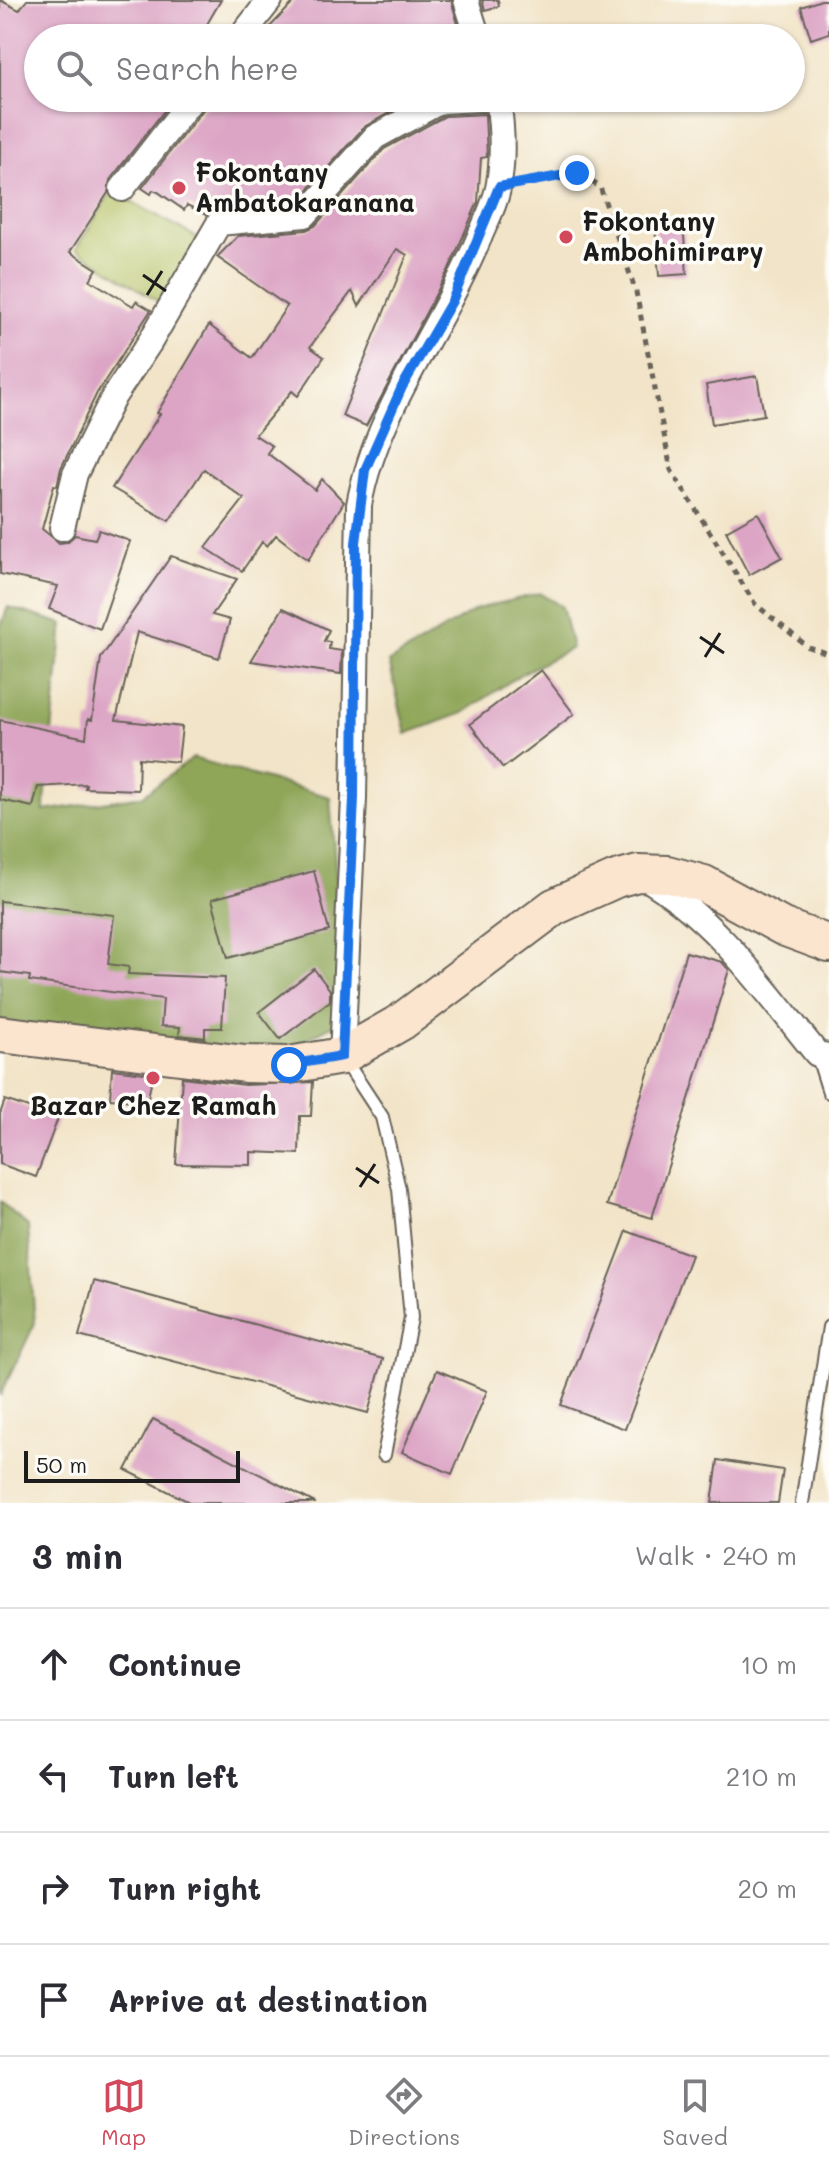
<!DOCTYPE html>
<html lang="en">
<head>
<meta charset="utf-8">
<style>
  body { margin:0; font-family:Mali,sans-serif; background:#f2f2f3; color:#2b2b33 }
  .scale { position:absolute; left:24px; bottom:20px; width:216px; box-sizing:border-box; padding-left:8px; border:4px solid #1c1c1c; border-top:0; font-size:22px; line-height:28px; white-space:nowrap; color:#1c1c1c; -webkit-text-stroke:6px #fdfcf7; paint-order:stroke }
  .stop { position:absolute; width:24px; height:24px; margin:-18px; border:6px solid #1a73e8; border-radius:50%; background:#fff }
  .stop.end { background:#1a73e8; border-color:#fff; box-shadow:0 2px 8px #0008 }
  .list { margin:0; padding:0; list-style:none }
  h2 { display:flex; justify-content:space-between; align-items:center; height:104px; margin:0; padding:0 32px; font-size:34px }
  h2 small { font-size:26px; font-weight:400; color:#7c7c81 }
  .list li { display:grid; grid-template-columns:52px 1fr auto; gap:24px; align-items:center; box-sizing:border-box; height:112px; padding:0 32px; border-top:2px solid #e1e1e2 }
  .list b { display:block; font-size:30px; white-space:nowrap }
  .list em { font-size:26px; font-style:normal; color:#7c7c81 }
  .icon { flex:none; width:44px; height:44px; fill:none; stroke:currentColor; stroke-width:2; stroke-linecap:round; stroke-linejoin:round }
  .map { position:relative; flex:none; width:829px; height:1503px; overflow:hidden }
  .search { position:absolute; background:#fff; box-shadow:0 2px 6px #0004; left:24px; right:24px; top:24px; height:88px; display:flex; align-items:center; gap:20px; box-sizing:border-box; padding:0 28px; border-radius:44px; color:#7c7c81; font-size:30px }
  .sheet { height:552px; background:#fff }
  nav { display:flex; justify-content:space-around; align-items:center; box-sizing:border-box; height:112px; border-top:2px solid #e1e1e2; background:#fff; font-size:22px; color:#7c7c81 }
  nav a { display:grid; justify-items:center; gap:4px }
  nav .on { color:#d1495b }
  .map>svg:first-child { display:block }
  .green { fill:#b4c062; stroke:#686e3f; stroke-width:2 }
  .forest { fill:#8fa658; stroke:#56613a; stroke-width:2 }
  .building { fill:#dca4c5 }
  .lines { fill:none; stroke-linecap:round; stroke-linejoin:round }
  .lane-casing { stroke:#676258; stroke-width:16 }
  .street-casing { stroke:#676258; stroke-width:28 }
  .secondary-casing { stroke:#676258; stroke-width:40 }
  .path { stroke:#676258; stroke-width:5; stroke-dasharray:6 6; stroke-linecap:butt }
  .lane { stroke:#fff; stroke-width:12 }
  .street { stroke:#fff; stroke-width:24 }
  .secondary { stroke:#fbe5cf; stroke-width:36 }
  .route { stroke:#1a73e8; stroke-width:10 }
  .ticks { fill:none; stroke:#1c1c1c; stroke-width:3 }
  .poi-dot { fill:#d1495b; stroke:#fdfcf7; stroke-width:3 }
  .labels { text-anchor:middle; stroke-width:7; stroke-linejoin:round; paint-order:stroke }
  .poi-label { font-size:26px; font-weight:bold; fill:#1c1c1c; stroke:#fdfcf7; text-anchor:start }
</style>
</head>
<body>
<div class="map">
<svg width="829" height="1503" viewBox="0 0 829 1503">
  <rect width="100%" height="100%" fill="#fdfcf7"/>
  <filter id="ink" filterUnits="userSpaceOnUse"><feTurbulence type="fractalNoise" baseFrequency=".0125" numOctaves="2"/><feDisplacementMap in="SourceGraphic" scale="16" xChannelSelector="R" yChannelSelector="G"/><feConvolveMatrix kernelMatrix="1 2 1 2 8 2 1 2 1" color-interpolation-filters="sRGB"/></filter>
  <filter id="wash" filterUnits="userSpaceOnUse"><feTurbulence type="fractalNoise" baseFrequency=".006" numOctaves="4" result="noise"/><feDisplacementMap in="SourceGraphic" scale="32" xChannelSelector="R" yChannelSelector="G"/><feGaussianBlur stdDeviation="1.8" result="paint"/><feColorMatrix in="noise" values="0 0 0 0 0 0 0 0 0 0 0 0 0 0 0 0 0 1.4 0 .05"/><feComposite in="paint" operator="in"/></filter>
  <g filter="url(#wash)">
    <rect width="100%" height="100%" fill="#f2e4c8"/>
    <polygon class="green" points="112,191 207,243 170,309 76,249"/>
    <g class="forest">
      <polygon points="540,593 562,607 572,648 521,674 463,713 406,734 389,662 477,609"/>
      <polygon points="8,607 63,624 44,811 142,796 193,758 330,797 342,958 337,1023 280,1053 0,1027 0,628"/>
      <polygon points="0,1202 28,1226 35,1323 0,1396"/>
    </g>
    <g id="blocks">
      <g class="building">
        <polygon points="0,0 19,10 27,0 221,0 199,38 79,38 65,29 58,38 38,38 38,98 174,98 110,180 108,193 70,252 97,269 90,280 133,306 136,301 151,310 97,393 61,468 57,486 54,485 42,529 59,543 67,542 75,535 95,539 99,530 130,541 100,629 49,609 58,586 0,574"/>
        <polygon points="296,0 451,0 462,38 259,38"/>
        <polygon points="482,0 498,0 499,6 485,10"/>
        <polygon points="821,0 829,0 829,33 811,39 801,7"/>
        <polygon points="208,98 415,98 364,127 298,201 218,208 207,215 187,205 184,210 158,192 153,190 151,194 142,188 205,107"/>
        <polygon points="485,114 487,157 481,158 478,202 448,271 366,426 342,416 407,255 397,249 359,306 352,291 310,347 324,357 298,396 292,391 255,435 272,446 267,453 315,490 322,479 344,502 308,560 276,535 267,546 262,542 242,571 206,548 244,499 204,469 169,521 112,488 160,414 157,413 209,325 252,358 287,306 217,257 238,236 306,230 315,226 384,149 445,116"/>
        <polygon points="683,223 687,274 659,276 655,225"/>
        <polygon points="757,376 764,415 712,424 706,385"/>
        <polygon points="758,513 782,557 749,575 726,531"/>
        <polygon points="171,556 237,579 212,615 230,620 219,658 137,632 116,720 182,727 178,762 139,758 138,790 85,788 86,784 38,787 33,807 0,800 0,720 86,738 88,719 92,720 101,658"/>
        <polygon points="283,608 329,630 324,641 330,642 329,649 342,651 341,674 251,661"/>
        <polygon points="541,670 574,714 503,768 470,724"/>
        <polygon points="314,871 329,931 228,958 212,899"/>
        <polygon points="0,901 114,915 108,964 129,967 128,974 225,978 222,1028 205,1028 205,1038 179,1035 180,1027 161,1026 163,999 29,981 30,976 0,972"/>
        <polygon points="686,952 722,962 729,970 652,1218 607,1205"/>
        <polygon points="314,969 330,990 330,1001 280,1039 259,1012"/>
        <polygon points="112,1069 153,1074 147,1102 110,1099"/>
        <polygon points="182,1077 245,1085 313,1082 311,1116 300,1116 299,1154 251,1152 251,1165 176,1164"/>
        <polygon points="5,1100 58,1118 36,1177 0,1164 0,1114"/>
        <polygon points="627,1231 691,1255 625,1429 561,1405"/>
        <polygon points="94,1281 383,1359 368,1413 79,1336"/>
        <polygon points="437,1370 487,1391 452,1474 402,1452"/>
        <polygon points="153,1419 315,1503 191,1503 126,1470"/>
        <polygon points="718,1460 783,1470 778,1503 712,1503"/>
      </g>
    </g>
  </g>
  <g filter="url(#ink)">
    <use href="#blocks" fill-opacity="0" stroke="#676258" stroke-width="2"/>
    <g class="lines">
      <g class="lane-casing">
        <g id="lane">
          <polyline points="817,1054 829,1092"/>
          <polyline points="344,1059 382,1117 399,1189 411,1318 384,1455"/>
          <polyline points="802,1503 829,1327"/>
        </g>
      </g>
      <g class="street-casing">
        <g id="street">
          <polyline points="466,0 478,38"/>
          <polyline points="240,38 270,0"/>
          <polyline points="122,189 193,98"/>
          <polyline points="62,528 75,474 114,396 150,342 219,223 305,215 375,137 441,101 498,98"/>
          <path d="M644,877C716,919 765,990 817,1054L829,1056"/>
          <path d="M342,1056L354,798L359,505C376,410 439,333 476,245C484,225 496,204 499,183C504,154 502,127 498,98"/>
        </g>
      </g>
      <g class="secondary-casing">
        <polyline id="secondary" points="0,1034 245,1064 289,1065 342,1056 401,1022 554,907 616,879 638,873 667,874 704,884 783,927 829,944"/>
      </g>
      <polyline class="path" points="523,183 577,173 600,187 636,292 671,470 755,604 808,647 829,654"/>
      <use href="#lane" class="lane"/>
      <use href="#street" class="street"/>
      <use href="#secondary" class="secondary"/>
    </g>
  </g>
  <g class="lines" filter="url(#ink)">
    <polyline class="route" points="289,1065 342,1056 354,798 356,543 365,470 402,387 452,301 499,187 577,173"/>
  </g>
  <path class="ticks" d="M143,275L166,291M147,295L162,271M700,637L724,653M705,657L720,633M356,1168L379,1183M360,1187L375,1164"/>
  <g class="poi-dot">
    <circle cx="179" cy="188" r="8"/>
    <circle cx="566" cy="237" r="8"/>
    <circle cx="153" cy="1078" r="8"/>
  </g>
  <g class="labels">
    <g class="poi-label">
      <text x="195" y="182">Fokontany<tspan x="195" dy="30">Ambatokaranana</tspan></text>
      <text x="582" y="231">Fokontany<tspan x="582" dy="30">Ambohimirary</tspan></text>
      <text x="153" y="1115" text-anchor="middle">Bazar Chez Ramah</text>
    </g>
  </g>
</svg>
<div class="scale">50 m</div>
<div class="stop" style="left:289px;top:1065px"></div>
<div class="stop end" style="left:577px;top:173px"></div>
<div class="search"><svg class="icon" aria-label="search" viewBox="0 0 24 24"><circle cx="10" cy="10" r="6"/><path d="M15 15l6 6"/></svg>Search here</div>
</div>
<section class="sheet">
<h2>3 min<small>Walk · 240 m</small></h2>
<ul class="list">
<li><svg class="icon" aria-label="ahead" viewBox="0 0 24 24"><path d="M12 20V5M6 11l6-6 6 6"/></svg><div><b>Continue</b></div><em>10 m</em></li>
<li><svg class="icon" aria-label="left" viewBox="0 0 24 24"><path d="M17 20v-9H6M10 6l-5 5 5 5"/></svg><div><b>Turn left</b></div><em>210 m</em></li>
<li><svg class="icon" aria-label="right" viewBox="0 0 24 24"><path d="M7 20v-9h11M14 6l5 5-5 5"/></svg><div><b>Turn right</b></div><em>20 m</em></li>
<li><svg class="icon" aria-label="arrive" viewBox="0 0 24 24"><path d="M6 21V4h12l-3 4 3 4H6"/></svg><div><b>Arrive at destination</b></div></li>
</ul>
</section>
<nav>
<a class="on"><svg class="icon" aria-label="map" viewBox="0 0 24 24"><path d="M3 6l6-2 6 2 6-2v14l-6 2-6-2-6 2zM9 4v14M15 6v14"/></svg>Map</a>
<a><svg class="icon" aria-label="directions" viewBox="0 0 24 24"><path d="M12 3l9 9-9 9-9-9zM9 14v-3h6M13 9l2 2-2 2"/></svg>Directions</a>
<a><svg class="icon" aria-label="saved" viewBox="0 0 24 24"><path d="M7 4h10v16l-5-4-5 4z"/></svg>Saved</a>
</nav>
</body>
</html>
